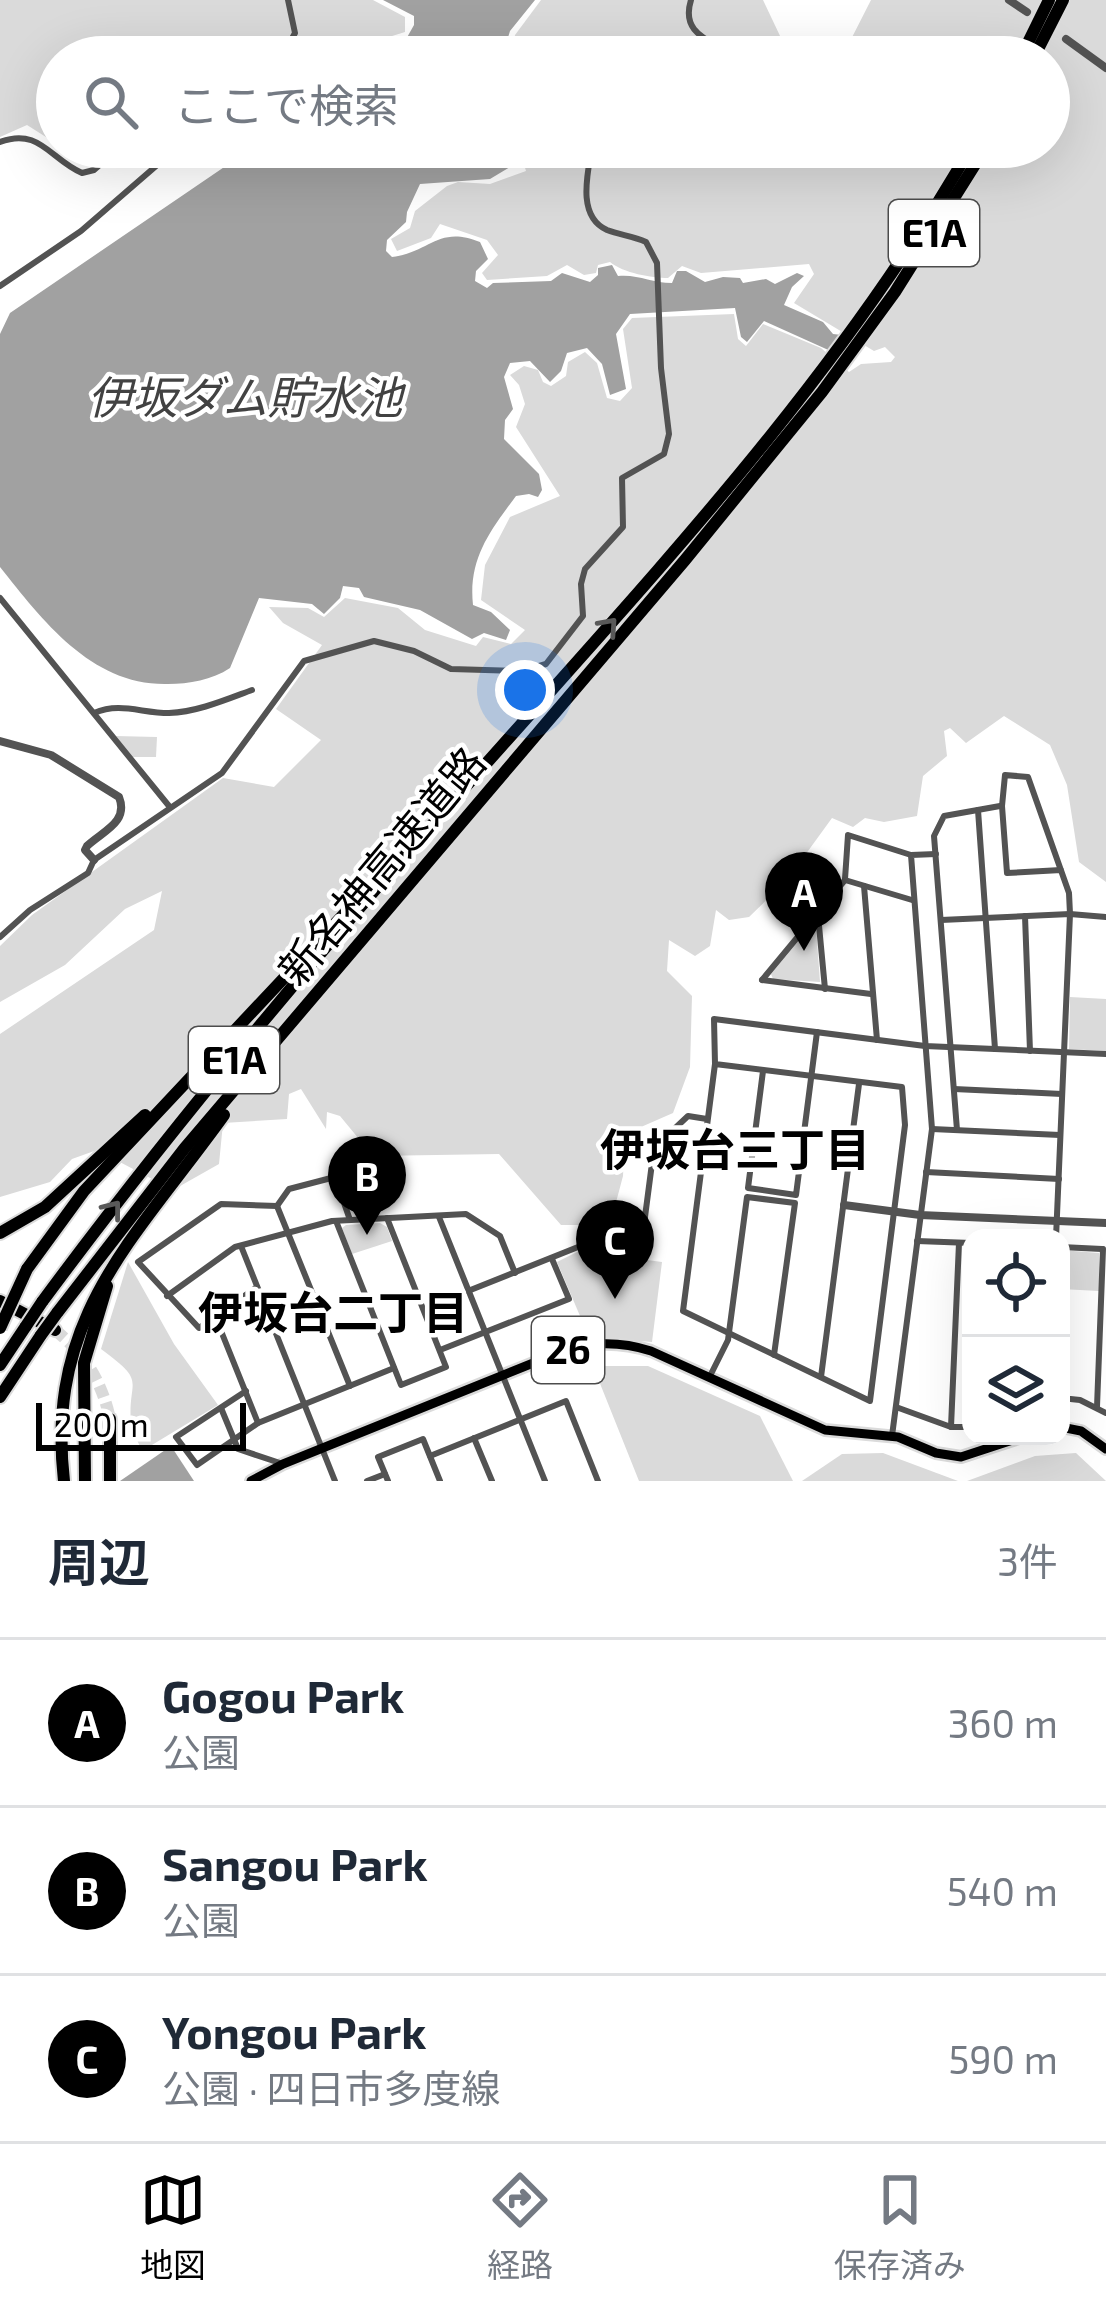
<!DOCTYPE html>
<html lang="ja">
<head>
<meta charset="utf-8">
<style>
  body { margin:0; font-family:"Exo 2","Noto Sans JP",sans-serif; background:#f2f2f3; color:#1f2937 }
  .controls { position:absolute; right:36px; bottom:36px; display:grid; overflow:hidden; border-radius:24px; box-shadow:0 12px 48px #0002 }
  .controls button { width:108px; height:108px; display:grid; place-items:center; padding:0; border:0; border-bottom:3px solid #e0e1e3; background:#fff; color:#1f2937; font:60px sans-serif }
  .scale { position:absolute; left:36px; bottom:30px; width:210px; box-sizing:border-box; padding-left:12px; border:6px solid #000; border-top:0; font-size:33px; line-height:42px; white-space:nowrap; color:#000; -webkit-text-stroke:9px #fff; paint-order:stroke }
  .you { position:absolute; left:525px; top:690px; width:42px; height:42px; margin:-30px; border:9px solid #fff; border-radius:50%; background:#1a73e8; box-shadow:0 0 0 18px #1a73e833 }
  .badge { display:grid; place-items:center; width:78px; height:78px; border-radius:50%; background:#000; color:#fff; font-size:39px; font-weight:700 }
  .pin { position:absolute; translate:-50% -99px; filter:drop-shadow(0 3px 6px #0008) }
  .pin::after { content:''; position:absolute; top:63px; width:42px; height:36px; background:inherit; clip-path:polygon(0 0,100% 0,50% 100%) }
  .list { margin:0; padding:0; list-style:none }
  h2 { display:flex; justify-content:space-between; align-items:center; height:156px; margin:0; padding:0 48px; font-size:51px }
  h2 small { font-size:39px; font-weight:400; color:#747a83 }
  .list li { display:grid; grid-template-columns:78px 1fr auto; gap:36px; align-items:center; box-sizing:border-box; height:168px; padding:0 48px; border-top:3px solid #e0e1e3 }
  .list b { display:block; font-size:45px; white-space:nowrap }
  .list p { margin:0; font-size:39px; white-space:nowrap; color:#747a83 }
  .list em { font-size:39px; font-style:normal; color:#747a83 }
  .icon { flex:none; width:66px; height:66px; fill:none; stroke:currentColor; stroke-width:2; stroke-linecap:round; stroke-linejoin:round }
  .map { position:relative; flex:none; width:1106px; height:1481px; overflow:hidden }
  .search { position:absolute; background:#fff; box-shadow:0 12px 48px #0002; left:36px; right:36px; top:36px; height:132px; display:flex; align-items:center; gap:30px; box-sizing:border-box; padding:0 42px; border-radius:66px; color:#747a83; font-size:45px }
  .sheet { height:660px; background:#fff }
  nav { display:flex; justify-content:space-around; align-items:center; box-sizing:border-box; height:168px; border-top:3px solid #e0e1e3; background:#fff; font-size:33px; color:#747a83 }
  nav a { display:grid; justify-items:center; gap:6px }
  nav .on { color:#000 }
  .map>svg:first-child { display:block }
  .green { fill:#dadada }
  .water { fill:#a1a1a1 }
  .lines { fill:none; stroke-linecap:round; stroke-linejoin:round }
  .tertiary-tunnel { stroke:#d9d9d9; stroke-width:8; stroke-dasharray:8 4; stroke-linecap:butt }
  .motorway-tunnel { stroke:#d9d9d9; stroke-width:12; stroke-dasharray:12 6; stroke-linecap:butt }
  .primary-casing { stroke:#dbdbdb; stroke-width:14 }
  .motorway-casing { stroke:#dbdbdb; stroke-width:16 }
  .minor { stroke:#535353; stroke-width:6 }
  .tertiary { stroke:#535353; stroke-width:8 }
  .primary { stroke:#000; stroke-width:9 }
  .motorway { stroke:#000; stroke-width:12 }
  .motorway-bridge-casing { stroke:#dbdbdb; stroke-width:16; stroke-linecap:butt }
  .motorway-bridge { stroke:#000; stroke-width:12 }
  .oneway { stroke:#595959 }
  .labels { text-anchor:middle; stroke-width:9; stroke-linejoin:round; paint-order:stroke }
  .shield { fill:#fff; stroke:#4c4c4c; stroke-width:3 }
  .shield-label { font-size:39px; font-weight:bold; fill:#000 }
  .street-label { font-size:42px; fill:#000; stroke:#fff }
  .water-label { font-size:45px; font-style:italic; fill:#424242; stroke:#fff }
  .neighbourhood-label { font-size:45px; font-weight:bold; fill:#000; stroke:#fff }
</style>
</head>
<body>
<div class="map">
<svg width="1106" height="1481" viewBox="0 0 1106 1481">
  <rect width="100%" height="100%" fill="#fff"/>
  <g class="green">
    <polygon points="0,0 373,0 405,17 405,32 376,41 372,57 57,57 57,144 27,125 0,137"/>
    <polygon points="541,0 763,0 790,57 511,57 515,35"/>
    <path d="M871,0H1106V882L1079,862L1067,785L1050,745L1004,716L966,743L950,728L944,731L947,756L923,776L917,816L884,822L865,818L853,827L832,818L787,880L749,917L729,920L716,910L710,946L695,956L669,940L667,971L692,996L690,1067L673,1113L625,1134L623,1176L610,1225H561L499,1154L373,1156L340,1116L327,1112L326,1129L301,1089L289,1094L287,1119L223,1123L219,1164L173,1190L97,1150L72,1159L50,1182L0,1197V1034L154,930L162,891L125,909L65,965L0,1002V946L32,915L223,778L274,787L321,740L276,709L322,645L283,623L269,607L308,608L324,617L345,598L398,608L425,630L476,646L483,637L511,644L525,630L481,600L485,565L510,517L560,496L516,427L525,404L519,385L510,375L524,366L538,370L543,382L551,386L566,376L568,362L585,352L597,363L607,398L620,401L632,388L623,329L632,318L734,314L738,339L746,346L763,324L821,348L849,372L861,364L891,362L895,357L885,347L874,351L794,303L814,274L809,264L701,273L682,266L668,278C652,278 623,273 610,262L598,265L596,273L584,275L567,265L547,276L487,280L482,273L498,255L487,240L440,224L431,238L397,251L391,239L410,228L415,211L447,186L458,182L490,184L526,171L523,161L493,147H1049V57H842Z"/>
    <polygon points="183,147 270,147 270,149 256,161 251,154 234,150 215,163 194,167"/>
    <polygon points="115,736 157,737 156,757 132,757"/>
    <polygon points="811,926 816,927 820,982 773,979 771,974"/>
    <polygon points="1070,997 1106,999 1106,1051 1069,1049"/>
    <polygon points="380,1223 387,1227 392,1241 352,1254 342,1228 346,1225"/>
    <polygon points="1061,1250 1099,1253 1099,1291 1061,1289"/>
    <polygon points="579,1251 662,1262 652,1342 589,1337 557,1262"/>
    <path d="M128,1262L174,1344L218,1405L142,1451C139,1443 132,1432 131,1424C127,1378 149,1384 101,1349Z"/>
    <polygon points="593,1366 648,1366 760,1416 793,1481 639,1481"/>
    <polygon points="883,1453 958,1481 802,1481 842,1454"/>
    <polygon points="1076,1453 1106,1481 967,1481 1035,1456"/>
  </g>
  <g class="water">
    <polygon points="383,0 535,0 510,31 502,57 378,57 377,47 405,41 414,25 414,16"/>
    <path d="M272,147H478L489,157L510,167L490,179L420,184L407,212L406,222L387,240L386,251L392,257C431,252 438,225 480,242L488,259L476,271L475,281L487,288L493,283L551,281L562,273L590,282L598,275V268L612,265L618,276C638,274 652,283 672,283L677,271H686L705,282L723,277L740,278L743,283L766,279L775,284L797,273L804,276L792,287L784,305L823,322L833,334L842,335L854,357L835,353L764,321L747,342L741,337L735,308L630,314L616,334L626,389L610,395L602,364L587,348L567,353L561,371L550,382L530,361L510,363L504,377L513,409L505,420L504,439L539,474L542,490L538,497L529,494L516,496C490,531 468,559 473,605L491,612L510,630L506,640L484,633L472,639L420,610L364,597L359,588L343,586L340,598L324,614L312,604L259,598L230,668C212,680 189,684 168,684C92,686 43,621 0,567V334L10,313L236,159L249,158L257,166Z"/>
    <polygon points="171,1446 194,1481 120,1481"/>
  </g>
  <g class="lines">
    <polyline class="tertiary-tunnel" points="1027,12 1066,39"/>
    <path class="motorway-tunnel" d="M55,1330C85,1354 102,1382 110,1419"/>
    <g class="primary-casing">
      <g id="primary">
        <polyline points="1061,1427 1081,1431 1106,1449"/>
        <path d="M251,1481L283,1464L568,1349C597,1341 623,1342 651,1351L825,1430L898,1437L936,1453L961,1457L1025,1436"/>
      </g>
    </g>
    <g class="motorway-casing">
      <g id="motorway">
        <polyline points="1021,57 1049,0"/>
        <polyline points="1034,57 1063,0"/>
        <polyline points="0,1233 45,1207 145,1115"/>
        <polyline points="27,1269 84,1191 376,880"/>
        <polyline points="0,1301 55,1330"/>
        <path d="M42,1302C184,1110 341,926 500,748C669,558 844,369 971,147"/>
        <polyline points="57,1313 184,1149 685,560 822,392 895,292 986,147"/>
        <polyline points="0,1365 26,1326"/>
        <polyline points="0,1397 41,1335"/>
        <polyline points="110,1419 110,1481"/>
        <path d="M64,1481C45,1315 136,1238 224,1115"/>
        <polyline points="85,1481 84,1363 107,1286"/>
      </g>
    </g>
    <g class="minor">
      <path d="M691,0C680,35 712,40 734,57"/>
      <polyline points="282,57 295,33 288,0"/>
      <path d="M0,142C39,127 50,159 82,173L94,170L120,147"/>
      <polyline points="0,286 81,231 178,147"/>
      <polyline points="0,598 169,806"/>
      <path d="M94,713C120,702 141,713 169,713C197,712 225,700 252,690"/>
      <polyline points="978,810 995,1049"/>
      <polyline points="845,879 848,835 911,855"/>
      <polyline points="864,886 877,1040"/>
      <polyline points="818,915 825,989"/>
      <polyline points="1025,916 1030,1051"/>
      <polyline points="941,920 1070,914 1106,917"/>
      <path d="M0,937L30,910L88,873L94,860L222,773L304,661L374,641L414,651L451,669L522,671L546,664L583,616L581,584L585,569L623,527L622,478L664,454L669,434L661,368L657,263L646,242C633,236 620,235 607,230C576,216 588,172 592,147"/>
      <polyline points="762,980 845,880 912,900"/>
      <polyline points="762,980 871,994"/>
      <polyline points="715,1064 902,1087 905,1125 870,1401 683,1311 715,1064 714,1019 925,1046 1106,1054"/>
      <polyline points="763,1071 748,1188 796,1195 817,1032"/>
      <polyline points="954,1089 1062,1094"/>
      <polyline points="932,1129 1060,1135"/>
      <polyline points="957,1130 934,836 944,816 1000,806"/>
      <polyline points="926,1172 1059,1179"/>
      <polyline points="277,1206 350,1386"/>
      <polyline points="277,1206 289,1189 335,1177 350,1220"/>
      <polyline points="439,1217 545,1481"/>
      <polyline points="336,1221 401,1385 446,1367 387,1218"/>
      <polyline points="1056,1238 1070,914 1069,893 1028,777 1005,775 1002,806 1007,873 1061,870"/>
      <polyline points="917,1241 971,1243"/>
      <polyline points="241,1246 335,1481"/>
      <polyline points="1061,1247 1102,1249"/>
      <polyline points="257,1287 199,1328 138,1262 221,1204 277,1206"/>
      <polyline points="468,1291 578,1247 640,1255 654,1148 688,1116 707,1119"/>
      <polyline points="167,1296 235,1247 332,1221 466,1214 500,1236 515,1273"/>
      <polyline points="215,1316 258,1423"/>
      <polyline points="440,1350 569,1299 552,1259"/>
      <polyline points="710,1376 728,1340 747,1197 795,1203 774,1355"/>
      <polyline points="821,1377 859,1084"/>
      <polyline points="246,1391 176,1437 197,1465 258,1423 394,1368"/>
      <polyline points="1061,1398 1080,1400 1106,1413"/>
      <polyline points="896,1407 951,1427 971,1427"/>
      <polyline points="1097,1407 1103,1249"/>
      <polyline points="221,1408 238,1449 283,1464"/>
      <polyline points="951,1427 959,1243"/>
      <polyline points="892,1436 932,1129 911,855 936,854"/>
      <polyline points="474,1438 492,1481"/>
      <polyline points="430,1456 566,1401 598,1481"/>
      <polyline points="367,1481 385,1474"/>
      <polyline points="388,1481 378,1457 423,1439 440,1481"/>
    </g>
    <g class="tertiary">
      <polyline points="1009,0 1027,12"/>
      <polyline points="1066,39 1106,68"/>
      <path d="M0,741L51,755L119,797C129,822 103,831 87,846L85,850L94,860"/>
      <polyline points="844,1205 920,1215 1106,1223"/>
    </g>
    <use href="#primary" class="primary"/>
    <use href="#motorway" class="motorway"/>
    <g class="motorway-bridge-casing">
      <g id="motorway-bridge">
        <polyline points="26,1326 42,1302"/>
        <polyline points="0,1328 27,1269"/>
        <polyline points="41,1335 57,1313"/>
      </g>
    </g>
    <use href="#motorway-bridge" class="motorway-bridge"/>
  </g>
  <defs><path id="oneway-chevron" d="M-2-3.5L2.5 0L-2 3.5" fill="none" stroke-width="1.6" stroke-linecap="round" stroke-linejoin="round" transform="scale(3)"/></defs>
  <g class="oneway">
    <use href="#oneway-chevron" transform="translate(609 626) rotate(-48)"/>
    <use href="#oneway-chevron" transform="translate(113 1209) rotate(-52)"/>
  </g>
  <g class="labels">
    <g class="shield">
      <rect x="889" y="200" width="90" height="66" rx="9"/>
      <rect x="189" y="1027" width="90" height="66" rx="9"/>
      <rect x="532" y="1317" width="72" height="66" rx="9"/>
    </g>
    <g class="shield-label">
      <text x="934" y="247">E1A</text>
      <text x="234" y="1074">E1A</text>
      <text x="568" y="1364">26</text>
    </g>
    <g class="street-label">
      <text transform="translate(382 866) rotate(-50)" y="15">新名神高速道路</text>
    </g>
    <g class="water-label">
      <text x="245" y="414">伊坂ダム貯水池</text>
    </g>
    <g class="neighbourhood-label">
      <text x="735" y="1166">伊坂台三丁目</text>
      <text x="333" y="1329">伊坂台二丁目</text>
    </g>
  </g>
</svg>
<div class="controls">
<button><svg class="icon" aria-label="locate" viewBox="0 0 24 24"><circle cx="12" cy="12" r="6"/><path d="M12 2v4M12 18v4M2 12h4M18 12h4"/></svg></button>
<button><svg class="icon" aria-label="layers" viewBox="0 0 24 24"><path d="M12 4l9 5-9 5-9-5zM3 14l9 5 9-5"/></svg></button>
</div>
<div class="scale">200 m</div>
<div class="you"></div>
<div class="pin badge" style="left:804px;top:951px">A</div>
<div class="pin badge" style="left:367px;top:1235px">B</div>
<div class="pin badge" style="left:615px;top:1299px">C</div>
<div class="search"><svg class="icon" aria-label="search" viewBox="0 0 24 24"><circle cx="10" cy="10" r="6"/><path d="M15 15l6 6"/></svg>ここで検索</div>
</div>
<section class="sheet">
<h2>周辺<small>3件</small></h2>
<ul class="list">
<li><span class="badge">A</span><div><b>Gogou Park</b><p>公園</p></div><em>360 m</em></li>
<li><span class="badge">B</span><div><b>Sangou Park</b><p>公園</p></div><em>540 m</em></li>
<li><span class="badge">C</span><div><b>Yongou Park</b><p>公園 · 四日市多度線</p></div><em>590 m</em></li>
</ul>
</section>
<nav>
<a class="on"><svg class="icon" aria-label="map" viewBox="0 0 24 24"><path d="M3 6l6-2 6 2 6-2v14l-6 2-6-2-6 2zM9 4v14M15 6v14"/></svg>地図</a>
<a><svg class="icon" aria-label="directions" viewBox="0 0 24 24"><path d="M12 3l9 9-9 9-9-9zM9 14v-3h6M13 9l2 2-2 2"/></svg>経路</a>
<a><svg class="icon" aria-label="saved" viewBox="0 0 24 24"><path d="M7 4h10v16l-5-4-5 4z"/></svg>保存済み</a>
</nav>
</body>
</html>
